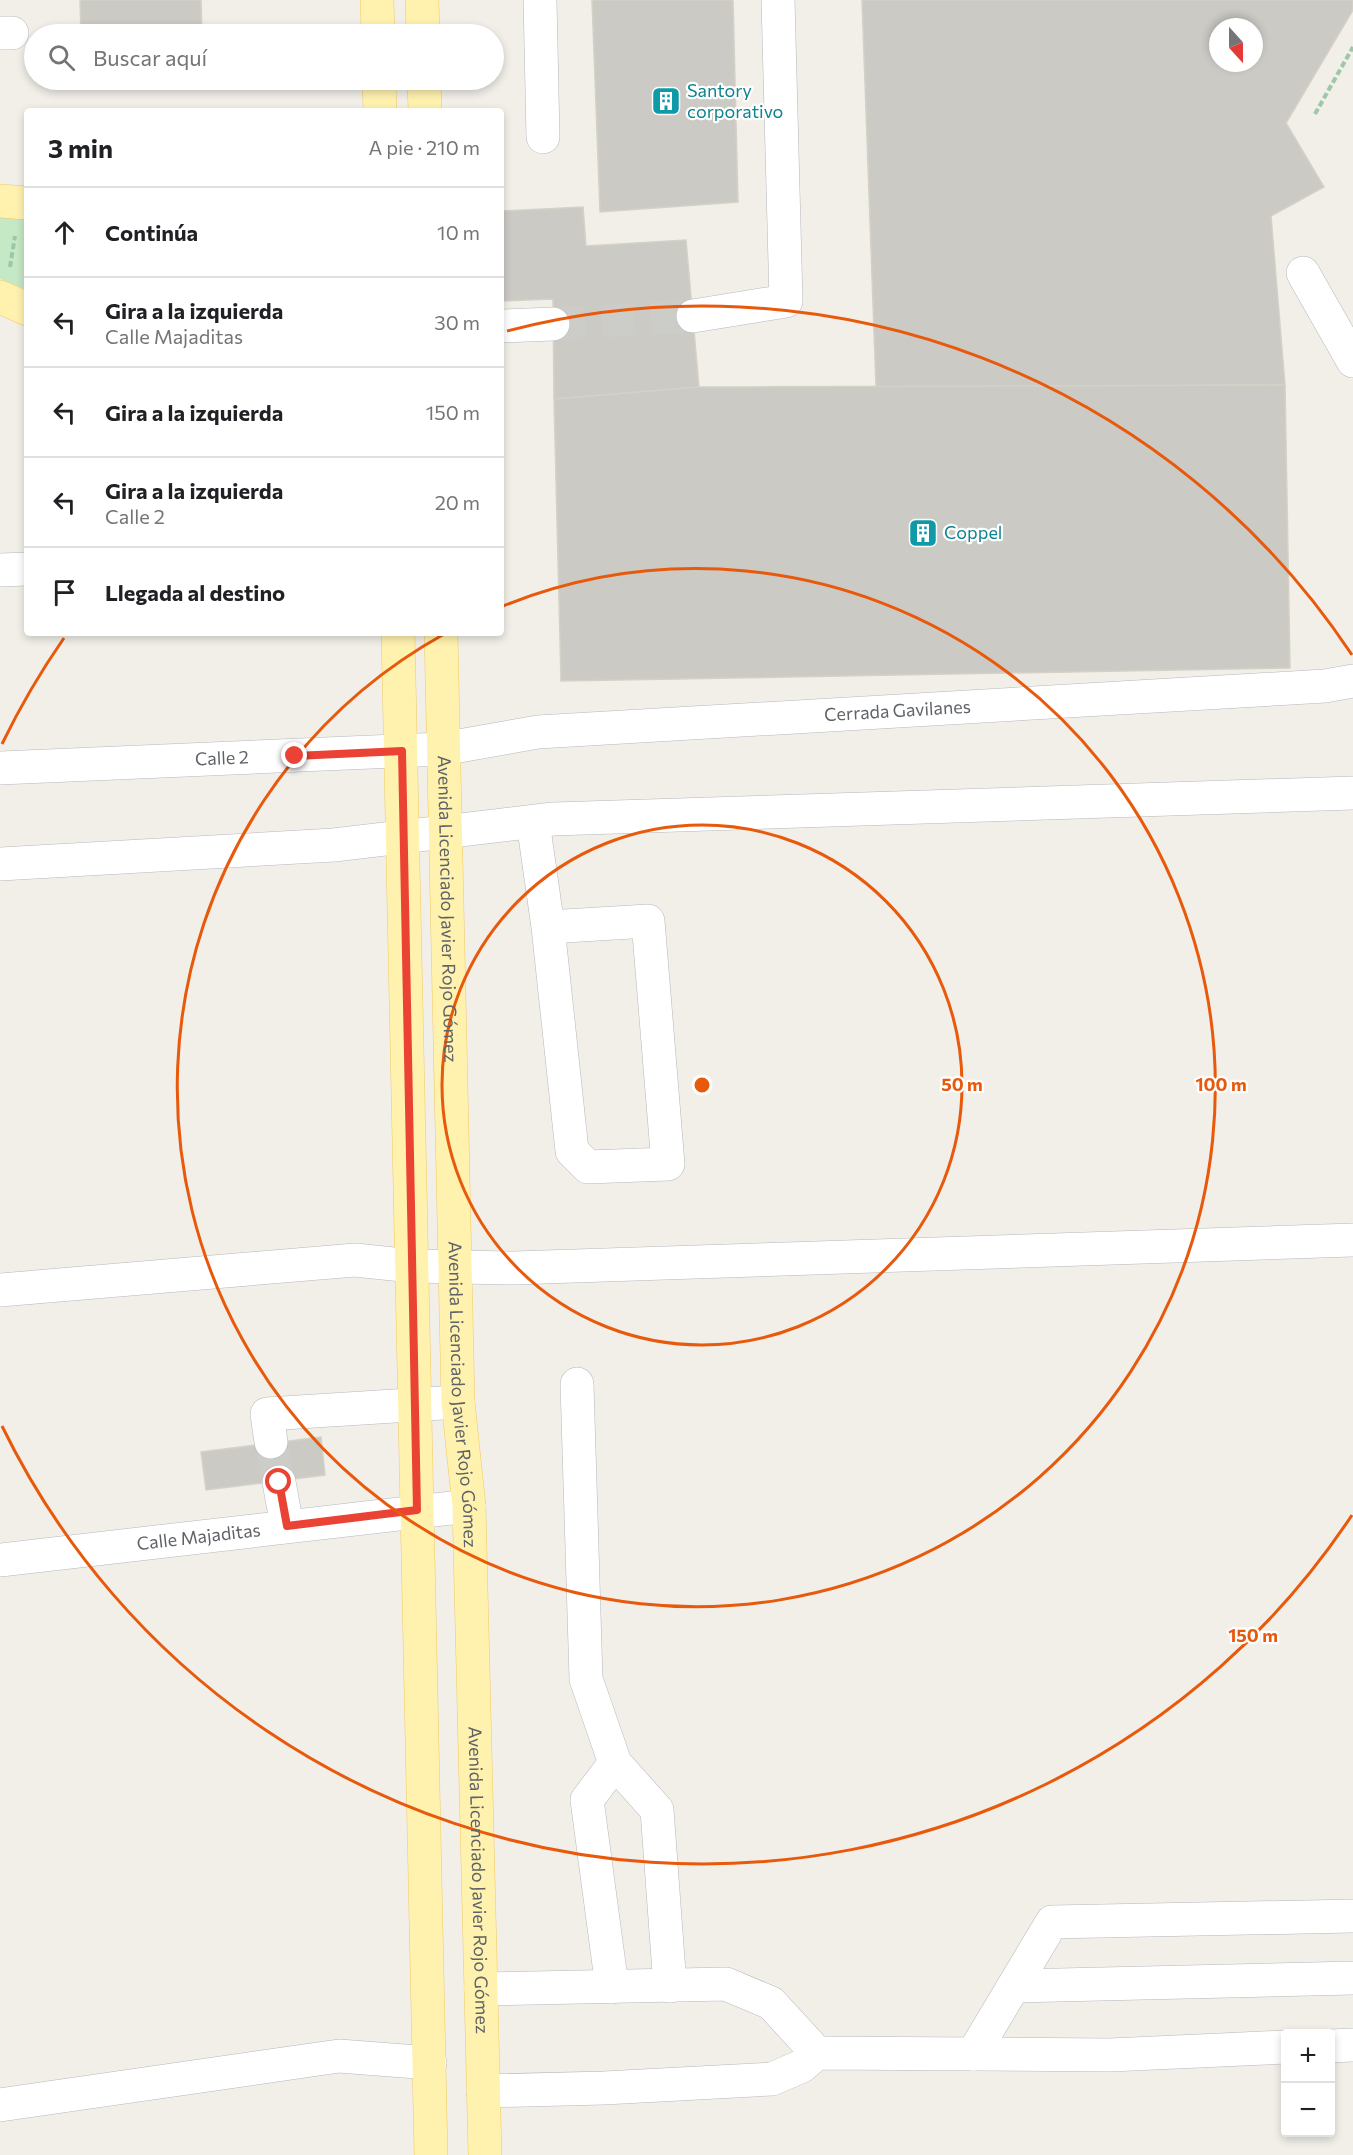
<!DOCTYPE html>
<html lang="es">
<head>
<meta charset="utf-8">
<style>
  body { margin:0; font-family:Commissioner,sans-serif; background:#f6f6f6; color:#202124 }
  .controls { position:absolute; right:18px; bottom:18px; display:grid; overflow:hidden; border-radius:6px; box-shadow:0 3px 9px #0003 }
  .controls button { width:54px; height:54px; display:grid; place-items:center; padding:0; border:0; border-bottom:2px solid #e0e0e0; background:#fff; color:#202124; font:30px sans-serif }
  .compass { position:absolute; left:1209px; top:18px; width:54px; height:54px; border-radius:50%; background:#fff; box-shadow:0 3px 9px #0003; rotate:159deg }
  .stop { position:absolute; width:18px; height:18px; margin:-14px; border:4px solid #ea4335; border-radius:50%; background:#fff }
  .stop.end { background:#ea4335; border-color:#fff; box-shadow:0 2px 6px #0008 }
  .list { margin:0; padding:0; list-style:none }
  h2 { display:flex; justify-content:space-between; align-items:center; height:78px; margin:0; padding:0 24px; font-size:26px }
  h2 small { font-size:20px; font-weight:400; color:#757577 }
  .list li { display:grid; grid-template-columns:39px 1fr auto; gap:18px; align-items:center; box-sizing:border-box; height:90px; padding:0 24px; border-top:2px solid #e0e0e0 }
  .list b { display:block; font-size:22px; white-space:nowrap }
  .list p { margin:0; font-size:20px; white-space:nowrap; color:#757577 }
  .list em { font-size:20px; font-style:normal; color:#757577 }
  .icon { flex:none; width:33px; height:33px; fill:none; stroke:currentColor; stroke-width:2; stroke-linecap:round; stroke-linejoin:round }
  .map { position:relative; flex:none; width:1353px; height:2155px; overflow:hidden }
  .search { position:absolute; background:#fff; box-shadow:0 3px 9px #0003; left:24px; top:24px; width:480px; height:66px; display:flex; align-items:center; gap:15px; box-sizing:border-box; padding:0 21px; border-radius:33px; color:#757577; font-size:22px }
  .panel { position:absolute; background:#fff; box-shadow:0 3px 9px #0003; left:24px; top:108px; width:480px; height:528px; border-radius:6px }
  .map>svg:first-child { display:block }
  .green { fill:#c5e8c5 }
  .building { fill:#cccac5; stroke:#d6d1c6; stroke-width:1.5; fill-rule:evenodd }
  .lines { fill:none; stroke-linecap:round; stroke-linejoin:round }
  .minor-tunnel { stroke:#ccccc8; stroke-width:33; stroke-dasharray:33 16; stroke-linecap:butt }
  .minor-casing { stroke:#b5b8bc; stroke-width:34 }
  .major-casing { stroke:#f2c960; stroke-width:34 }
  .path { stroke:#9cc7a9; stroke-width:4; stroke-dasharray:6 3; stroke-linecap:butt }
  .minor { stroke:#fff; stroke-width:33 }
  .major { stroke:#fff2af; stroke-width:33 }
  .route { stroke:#ea4335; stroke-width:8 }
  .ring { fill:none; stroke:#e8590c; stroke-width:3 }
  .labels { text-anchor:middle; stroke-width:4.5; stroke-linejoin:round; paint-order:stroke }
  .culture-label { font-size:18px; fill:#0d838f; stroke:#fff; text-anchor:start }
  .street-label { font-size:18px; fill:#5f6368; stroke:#fff }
  .centre { fill:#e8590c; stroke:#fff; stroke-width:3 }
  .ring-label { font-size:18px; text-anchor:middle; font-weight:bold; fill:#e8590c; stroke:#fff; stroke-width:4.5; stroke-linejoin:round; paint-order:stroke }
</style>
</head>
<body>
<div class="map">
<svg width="1353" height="2155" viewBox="0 0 1353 2155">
  <rect width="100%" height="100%" fill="#f1efe8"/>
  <polygon class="green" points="0,205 27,207 27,290 0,279"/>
  <g class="building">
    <polygon points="80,0 201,0 202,34 81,34"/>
    <polygon points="592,0 733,0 738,202 600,212"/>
    <path d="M862,0H1353V10L1286,123L1324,187L1271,216L1285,385L876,387ZM1218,27H1254V63H1218Z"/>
    <polygon points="83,80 203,80 203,85 84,84"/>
    <polygon points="583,207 586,246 686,240 699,387 554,399 553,299 501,301 501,211"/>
    <polygon points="1285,385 1290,668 561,681 554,399 699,387"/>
    <polygon points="321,1437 325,1475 206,1490 201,1452"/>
  </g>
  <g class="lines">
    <g class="minor-tunnel">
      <polyline points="553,324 693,316"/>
      <polyline points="271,1442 279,1482"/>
    </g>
    <g class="minor-casing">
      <g id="minor">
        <polyline points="540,0 543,137"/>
        <polyline points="0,33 12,33"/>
        <polyline points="1303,273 1353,361"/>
        <polyline points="693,316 786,301 778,0"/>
        <polyline points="501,326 553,324"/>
        <polyline points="0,570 27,569"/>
        <path id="s1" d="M0,768L442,749L538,732L1325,686L1353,681"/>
        <polyline points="533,822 548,927 572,1151 588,1167 668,1164 648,921 548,927"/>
        <polyline points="0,864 334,845 553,819 1353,793"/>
        <polyline points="0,1290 355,1260 412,1266 514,1268 1353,1240"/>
        <polyline points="577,1384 586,1679 615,1763 657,1810 670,1986"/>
        <polyline points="271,1442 267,1414 458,1402"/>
        <polyline points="279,1482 287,1526"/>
        <path id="s2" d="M0,1560L469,1506"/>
        <polyline points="1015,1986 1353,1978"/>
        <polyline points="612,1987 587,1800 615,1763"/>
        <polyline points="481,1989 726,1984 771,2003 817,2053"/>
        <polyline points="1330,2046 1353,2045"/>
        <polyline points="973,2054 1052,1922 1353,1916"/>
        <polyline points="483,2091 604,2088 772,2079 802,2066 817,2053 1110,2055 1286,2047"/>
        <polyline points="0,2105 339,2056 430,2063"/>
      </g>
    </g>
    <g class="major-casing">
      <g id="major">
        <polyline points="377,0 378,34"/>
        <polyline points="422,0 423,34"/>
        <polyline points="379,80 380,111"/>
        <polyline points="424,80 425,111"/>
        <polyline points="0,201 27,203"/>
        <polyline points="0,297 27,309"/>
        <polyline points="398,633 431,2155"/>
        <path id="s3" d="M441,633L458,1402L469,1506L485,2155"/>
      </g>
    </g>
    <g class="path">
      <polyline points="1315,114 1353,47"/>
      <polyline points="10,267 15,236"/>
    </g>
    <use href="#minor" class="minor"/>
    <use href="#major" class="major"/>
  </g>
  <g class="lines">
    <polyline class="route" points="279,1482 287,1526 417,1510 402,751 295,756"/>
  </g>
  <g class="ring">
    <circle cx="702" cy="1085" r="260"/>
    <path d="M503 606A519 519 0 1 1 446 633"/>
    <path d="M1352 1515A779 779 0 0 1 2 1426M2 744A779 779 0 0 1 64 638M507 331A779 779 0 0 1 1352 655"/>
  </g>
  <defs>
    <g id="building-square" transform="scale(1.5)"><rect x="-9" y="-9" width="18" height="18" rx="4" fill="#0f9aa8" stroke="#fff"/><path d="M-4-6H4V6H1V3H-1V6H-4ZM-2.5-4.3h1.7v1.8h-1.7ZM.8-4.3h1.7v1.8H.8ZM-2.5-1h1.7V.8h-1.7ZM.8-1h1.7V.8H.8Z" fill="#fff"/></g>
  </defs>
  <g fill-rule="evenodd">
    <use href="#building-square" x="666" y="101"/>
    <use href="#building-square" x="923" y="533"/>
  </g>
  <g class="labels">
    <g class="culture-label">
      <text x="687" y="97">Santory<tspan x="687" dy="21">corporativo</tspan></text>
      <text x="944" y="539">Coppel</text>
    </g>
    <g class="street-label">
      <text dy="6" stroke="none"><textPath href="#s1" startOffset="900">Cerrada Gavilanes</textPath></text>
      <text dy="6" stroke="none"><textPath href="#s1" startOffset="222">Calle 2</textPath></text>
      <text dy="6" stroke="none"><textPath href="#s3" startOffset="276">Avenida Licenciado Javier Rojo Gómez</textPath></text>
      <text dy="6" stroke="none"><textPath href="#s3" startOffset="762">Avenida Licenciado Javier Rojo Gómez</textPath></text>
      <text dy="6" stroke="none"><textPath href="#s2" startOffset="200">Calle Majaditas</textPath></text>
      <text dy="6" stroke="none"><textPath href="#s3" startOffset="1248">Avenida Licenciado Javier Rojo Gómez</textPath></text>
    </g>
  </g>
  <circle cx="702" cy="1085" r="9" class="centre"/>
  <g class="ring-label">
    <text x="962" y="1091">50 m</text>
    <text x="1221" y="1091">100 m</text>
    <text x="1253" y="1642">150 m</text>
  </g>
</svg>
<div class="controls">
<button>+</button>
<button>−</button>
</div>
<svg class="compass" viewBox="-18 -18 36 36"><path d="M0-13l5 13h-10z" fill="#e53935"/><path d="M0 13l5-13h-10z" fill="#757577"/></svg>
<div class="stop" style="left:279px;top:1482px"></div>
<div class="stop end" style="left:295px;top:756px"></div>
<div class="search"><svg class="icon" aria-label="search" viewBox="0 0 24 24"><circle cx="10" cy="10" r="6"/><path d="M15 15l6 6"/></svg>Buscar aquí</div>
<section class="panel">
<h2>3 min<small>A pie · 210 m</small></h2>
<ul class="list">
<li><svg class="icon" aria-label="ahead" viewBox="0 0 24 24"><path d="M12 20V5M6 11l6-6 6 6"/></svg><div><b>Continúa</b></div><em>10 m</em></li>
<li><svg class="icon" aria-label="left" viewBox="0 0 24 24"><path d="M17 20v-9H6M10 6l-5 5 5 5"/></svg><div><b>Gira a la izquierda</b><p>Calle Majaditas</p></div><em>30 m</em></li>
<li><svg class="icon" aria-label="left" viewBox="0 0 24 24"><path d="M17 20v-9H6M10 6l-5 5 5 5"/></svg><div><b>Gira a la izquierda</b></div><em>150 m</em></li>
<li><svg class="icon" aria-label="left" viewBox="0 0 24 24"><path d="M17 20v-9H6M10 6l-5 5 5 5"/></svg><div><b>Gira a la izquierda</b><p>Calle 2</p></div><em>20 m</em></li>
<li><svg class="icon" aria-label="arrive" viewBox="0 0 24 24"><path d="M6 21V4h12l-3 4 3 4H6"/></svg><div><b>Llegada al destino</b></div></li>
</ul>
</section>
</div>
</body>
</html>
